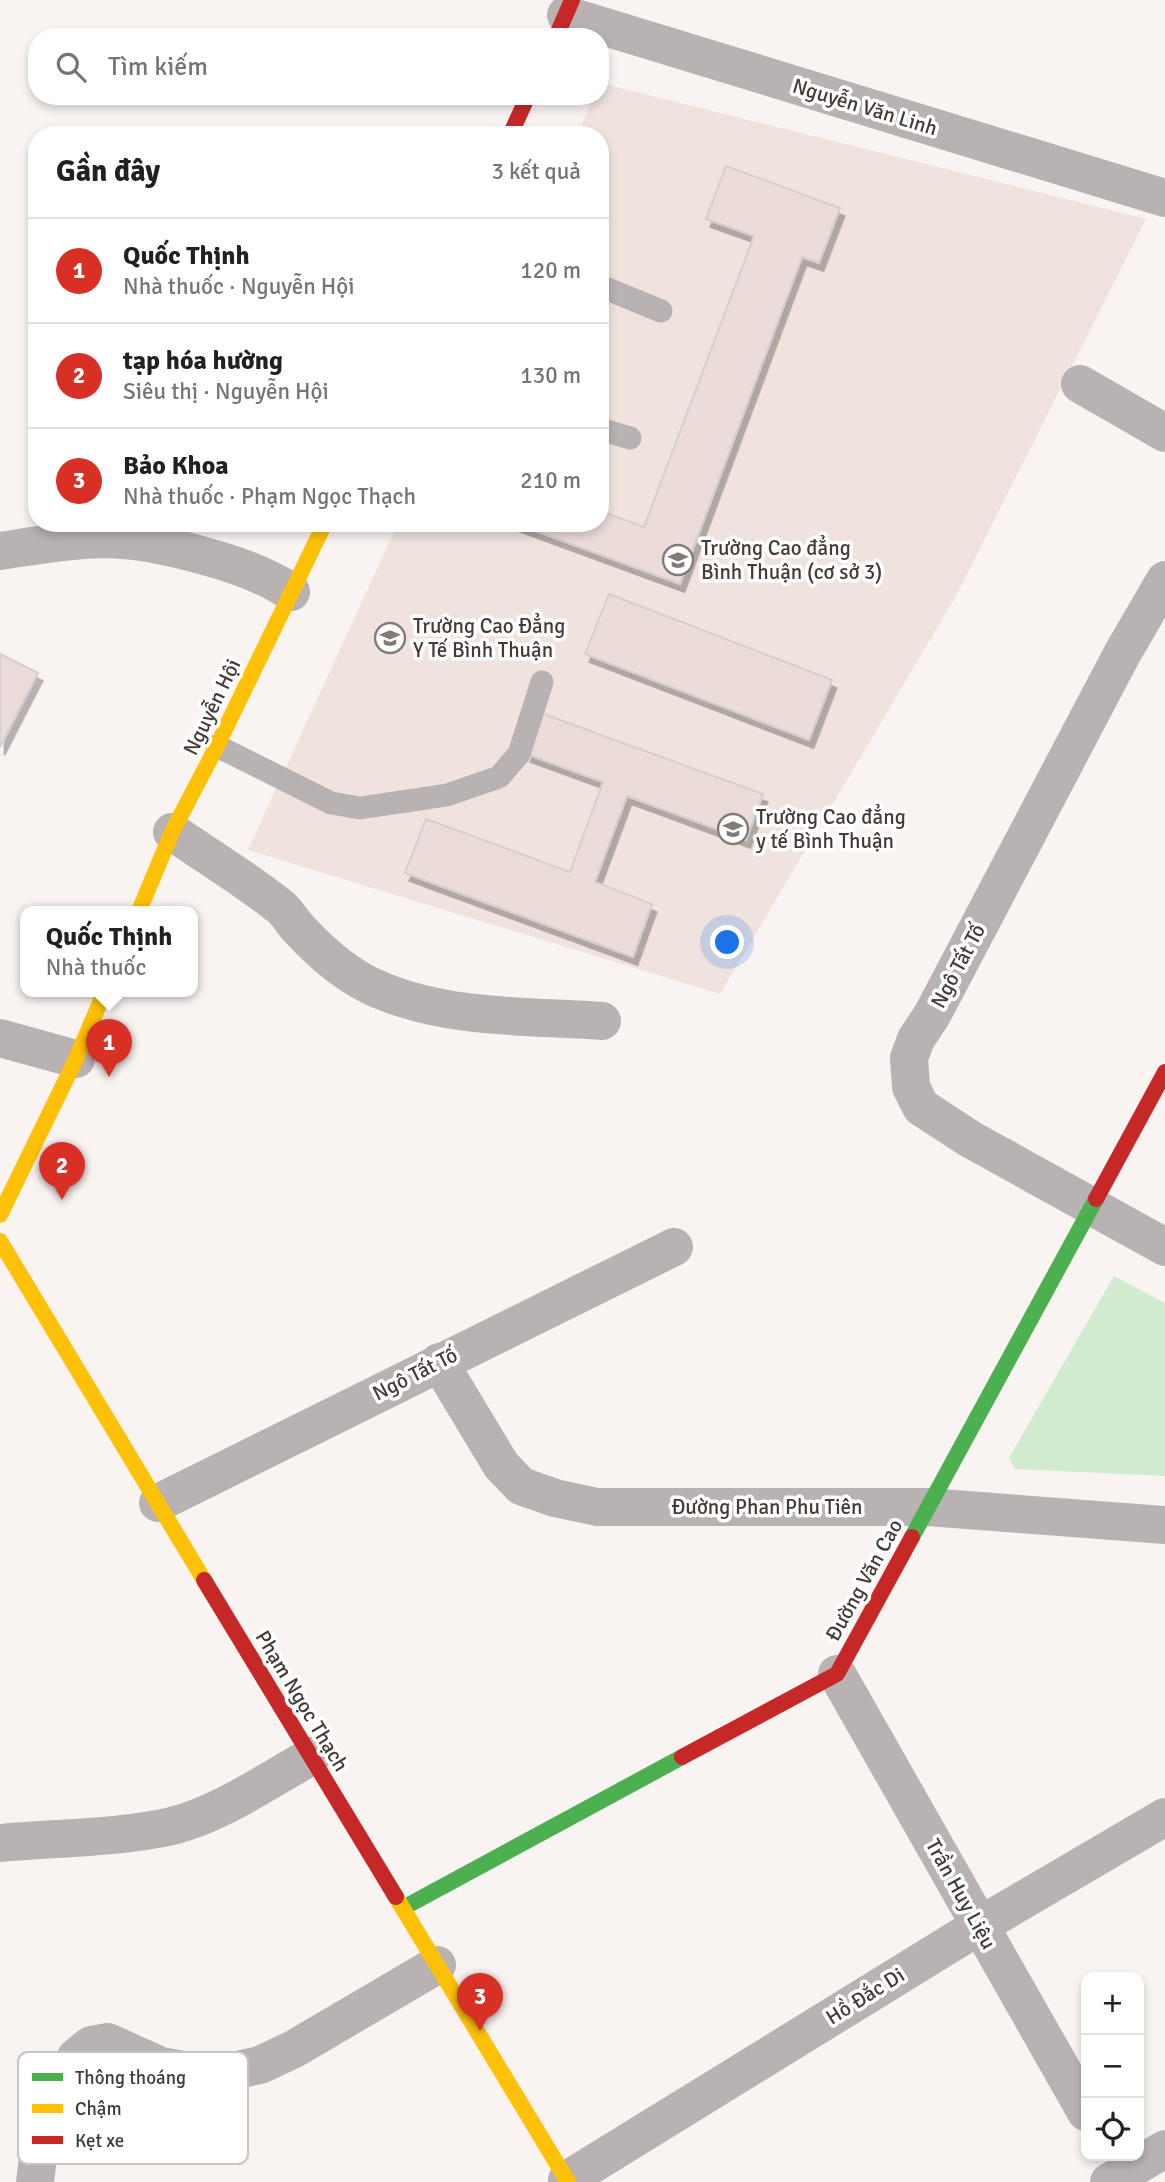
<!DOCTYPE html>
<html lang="vi">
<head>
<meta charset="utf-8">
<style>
  body { margin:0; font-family:Signika,sans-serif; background:#f2f2f2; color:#202124 }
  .controls { position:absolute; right:21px; bottom:21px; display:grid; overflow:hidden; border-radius:14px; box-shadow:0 4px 10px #0003 }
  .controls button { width:63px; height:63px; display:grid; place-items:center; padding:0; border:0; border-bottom:2px solid #e0e0e0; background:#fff; color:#202124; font:35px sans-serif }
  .you { position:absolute; left:728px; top:943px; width:24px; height:24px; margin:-18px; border:5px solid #fff; border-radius:50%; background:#1a73e8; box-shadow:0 0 0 10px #1a73e833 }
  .badge { display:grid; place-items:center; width:46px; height:46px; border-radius:50%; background:#d93025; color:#fff; font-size:23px; font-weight:700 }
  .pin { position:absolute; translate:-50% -58px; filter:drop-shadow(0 2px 4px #0008) }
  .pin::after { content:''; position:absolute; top:37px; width:24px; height:21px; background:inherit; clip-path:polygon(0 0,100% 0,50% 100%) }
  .popup { position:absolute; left:20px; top:906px; width:178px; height:91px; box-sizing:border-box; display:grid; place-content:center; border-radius:14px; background:#fff; filter:drop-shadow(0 2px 5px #0005); font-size:23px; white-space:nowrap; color:#757577 }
  .popup b { font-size:26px; color:#202124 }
  .popup::after { content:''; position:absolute; left:50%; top:100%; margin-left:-14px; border:14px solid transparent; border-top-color:#fff }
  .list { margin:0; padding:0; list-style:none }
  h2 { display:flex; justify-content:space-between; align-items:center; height:91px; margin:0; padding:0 28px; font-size:30px }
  h2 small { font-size:23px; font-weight:400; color:#757577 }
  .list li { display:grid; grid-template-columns:46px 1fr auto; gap:21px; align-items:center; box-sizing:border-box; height:105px; padding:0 28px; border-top:2px solid #e0e0e0 }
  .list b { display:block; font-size:26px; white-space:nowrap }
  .list p { margin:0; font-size:23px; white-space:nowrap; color:#757577 }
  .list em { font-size:23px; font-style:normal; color:#757577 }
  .icon { flex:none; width:38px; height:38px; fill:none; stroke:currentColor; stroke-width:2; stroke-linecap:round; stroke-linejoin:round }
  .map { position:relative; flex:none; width:1165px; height:2182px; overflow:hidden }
  .search { position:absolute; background:#fff; box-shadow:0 4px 10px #0003; left:28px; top:28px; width:581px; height:77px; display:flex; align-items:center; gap:18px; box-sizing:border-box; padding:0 24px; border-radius:28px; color:#757577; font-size:26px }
  .panel { position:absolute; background:#fff; box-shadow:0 4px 10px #0003; left:28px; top:126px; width:581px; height:406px; border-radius:28px }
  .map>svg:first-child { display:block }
  .built { fill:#f0e3de }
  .green { fill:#d0ebcd }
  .building { fill:#ebdcd9; stroke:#d5cecc; stroke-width:2; filter:url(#shadow) }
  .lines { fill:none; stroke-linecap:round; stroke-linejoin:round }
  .lane { stroke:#b8b2b2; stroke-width:23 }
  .street { stroke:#b8b2b2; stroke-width:38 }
  .fast { stroke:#4caf50; stroke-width:16 }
  .slow { stroke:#ffc107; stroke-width:16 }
  .jam { stroke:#c62828; stroke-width:16 }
  .labels { text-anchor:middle; stroke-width:7; stroke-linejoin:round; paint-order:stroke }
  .street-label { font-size:21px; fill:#443b37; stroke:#fff }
  .poi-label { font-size:21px; fill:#443b37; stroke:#fff; text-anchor:start }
  .key { fill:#fff; stroke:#c7c4c3; stroke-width:2 }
  .key-label { font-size:19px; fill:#443b37 }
</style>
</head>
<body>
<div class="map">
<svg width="1165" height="2182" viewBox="0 0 1165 2182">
  <defs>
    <filter id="shadow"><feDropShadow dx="4.5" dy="8" stdDeviation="0" flood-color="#0004"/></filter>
  </defs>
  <rect width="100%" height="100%" fill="#f9f3f2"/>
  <polygon class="built" points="600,83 1146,219 956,596 720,994 248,850 398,523 600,523 600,135 577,135 594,96 600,96"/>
  <polygon class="green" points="1114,1276 1165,1303 1165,1476 1015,1469 1009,1458"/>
  <g class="building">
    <polygon points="726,166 840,208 819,263 802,257 680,584 514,523 600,523 600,511 644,527 754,236 706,219"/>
    <polygon points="609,594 832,680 809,740 585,654"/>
    <polygon points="0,654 38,673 0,747"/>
    <polygon points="541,713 763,794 746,840 627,796 595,882 652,904 633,957 405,873 426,819 570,872 603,782 526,754"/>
  </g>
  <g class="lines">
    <g class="lane">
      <polyline points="600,286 661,311"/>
      <polyline points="600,429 630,438"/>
      <polyline points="217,746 331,803 360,808 447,795 499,777 519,754 542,682"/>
    </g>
    <g class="street">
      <polyline points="566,15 1165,198"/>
      <polyline points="1080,384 1165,433"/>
      <path d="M0,551C40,545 82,537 123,540C152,542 180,549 208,557C237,565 266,575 291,592"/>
      <polyline points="1165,580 1122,654 932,1015 916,1039 909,1058 911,1087 921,1107 970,1139 1165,1247"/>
      <path d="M172,832C208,856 245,879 278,905C287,911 292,922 299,929C321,953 350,978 380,990C448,1019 529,1016 602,1021"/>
      <polyline points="0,1038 76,1059"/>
      <polyline points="439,1362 501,1465 521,1486 555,1498 597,1507 928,1507 1165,1525"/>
      <polyline points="158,1503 674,1247"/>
      <polyline points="837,1674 1086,2112"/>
      <path d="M0,1843C54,1838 120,1838 172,1826C222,1813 267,1781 312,1756"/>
      <polyline points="567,2180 979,1926 1165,1817"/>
      <polyline points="35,2182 39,2150 60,2094 76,2057 91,2045 108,2042 161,2066 194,2072 237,2070 260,2065 294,2049 437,1965"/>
      <polyline points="1109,2182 1165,2149"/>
    </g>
    <g class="fast">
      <polyline points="912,1537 1096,1199"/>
      <polyline points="403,1908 682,1757"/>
    </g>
    <g class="slow">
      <polyline points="139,911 172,832 217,746 325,523"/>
      <polyline points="0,1215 76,1059 105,991"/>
      <polyline points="0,1241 204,1580"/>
      <polyline points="396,1897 568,2182"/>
    </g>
    <g class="jam">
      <polyline points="556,37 572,0"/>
      <polyline points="510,135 528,96"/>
      <polyline points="1096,1199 1165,1072"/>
      <polyline points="204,1580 396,1897"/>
      <polyline points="682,1757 837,1674 912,1537"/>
    </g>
  </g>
  <defs>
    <g id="university-ring" transform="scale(1.575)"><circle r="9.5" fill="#fff" stroke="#837b78" stroke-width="1.5"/><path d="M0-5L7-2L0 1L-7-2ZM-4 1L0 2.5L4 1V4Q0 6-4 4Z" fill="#837b78"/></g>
  </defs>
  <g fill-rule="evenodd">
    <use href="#university-ring" x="678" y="560"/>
    <use href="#university-ring" x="390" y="638"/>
    <use href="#university-ring" x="733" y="829"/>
  </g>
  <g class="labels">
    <g class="street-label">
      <text transform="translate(865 107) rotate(17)" y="7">Nguyễn Văn Linh</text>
      <text transform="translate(212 707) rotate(-64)" y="7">Nguyễn Hội</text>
      <text transform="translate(958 966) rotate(-62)" y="7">Ngô Tất Tố</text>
      <text transform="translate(415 1374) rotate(-27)" y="7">Ngô Tất Tố</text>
      <text x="767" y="1514">Đường Phan Phu Tiên</text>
      <text transform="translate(864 1580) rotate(-61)" y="7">Đường Văn Cao</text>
      <text transform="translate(302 1701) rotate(59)" y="7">Phạm Ngọc Thạch</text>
      <text transform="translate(961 1894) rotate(61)" y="7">Trần Huy Liệu</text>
      <text transform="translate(865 1996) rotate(-32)" y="7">Hồ Đắc Di</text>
    </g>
    <g class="poi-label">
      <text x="701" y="555">Trường Cao đẳng<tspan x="701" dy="24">Bình Thuận (cơ sở 3)</tspan></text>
      <text x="413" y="633">Trường Cao Đẳng<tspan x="413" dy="24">Y Tế Bình Thuận</tspan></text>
      <text x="756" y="824">Trường Cao đẳng<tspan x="756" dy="24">y tế Bình Thuận</tspan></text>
    </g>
  </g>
  <rect x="18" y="2052" width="230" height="112" rx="10" class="key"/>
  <rect x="32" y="2073" width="31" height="8" fill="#4caf50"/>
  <rect x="32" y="2104" width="31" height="9" fill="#ffc107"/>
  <rect x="32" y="2136" width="31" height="8" fill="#c62828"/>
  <g class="key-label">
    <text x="75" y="2084">Thông thoáng</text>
    <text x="75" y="2115">Chậm</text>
    <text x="75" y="2147">Kẹt xe</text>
  </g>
</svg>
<div class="controls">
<button>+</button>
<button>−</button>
<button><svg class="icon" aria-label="locate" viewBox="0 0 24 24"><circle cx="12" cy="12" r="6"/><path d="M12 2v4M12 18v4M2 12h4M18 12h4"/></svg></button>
</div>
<div class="you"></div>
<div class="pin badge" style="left:109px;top:1077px">1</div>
<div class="popup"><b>Quốc Thịnh</b>Nhà thuốc</div>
<div class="pin badge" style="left:62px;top:1200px">2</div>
<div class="pin badge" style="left:480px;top:2031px">3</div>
<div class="search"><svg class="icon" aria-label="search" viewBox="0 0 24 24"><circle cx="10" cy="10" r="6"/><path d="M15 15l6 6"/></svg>Tìm kiếm</div>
<section class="panel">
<h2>Gần đây<small>3 kết quả</small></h2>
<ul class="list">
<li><span class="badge">1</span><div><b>Quốc Thịnh</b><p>Nhà thuốc · Nguyễn Hội</p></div><em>120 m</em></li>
<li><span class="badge">2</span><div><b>tạp hóa hường</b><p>Siêu thị · Nguyễn Hội</p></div><em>130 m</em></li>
<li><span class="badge">3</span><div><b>Bảo Khoa</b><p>Nhà thuốc · Phạm Ngọc Thạch</p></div><em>210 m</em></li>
</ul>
</section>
</div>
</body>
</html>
